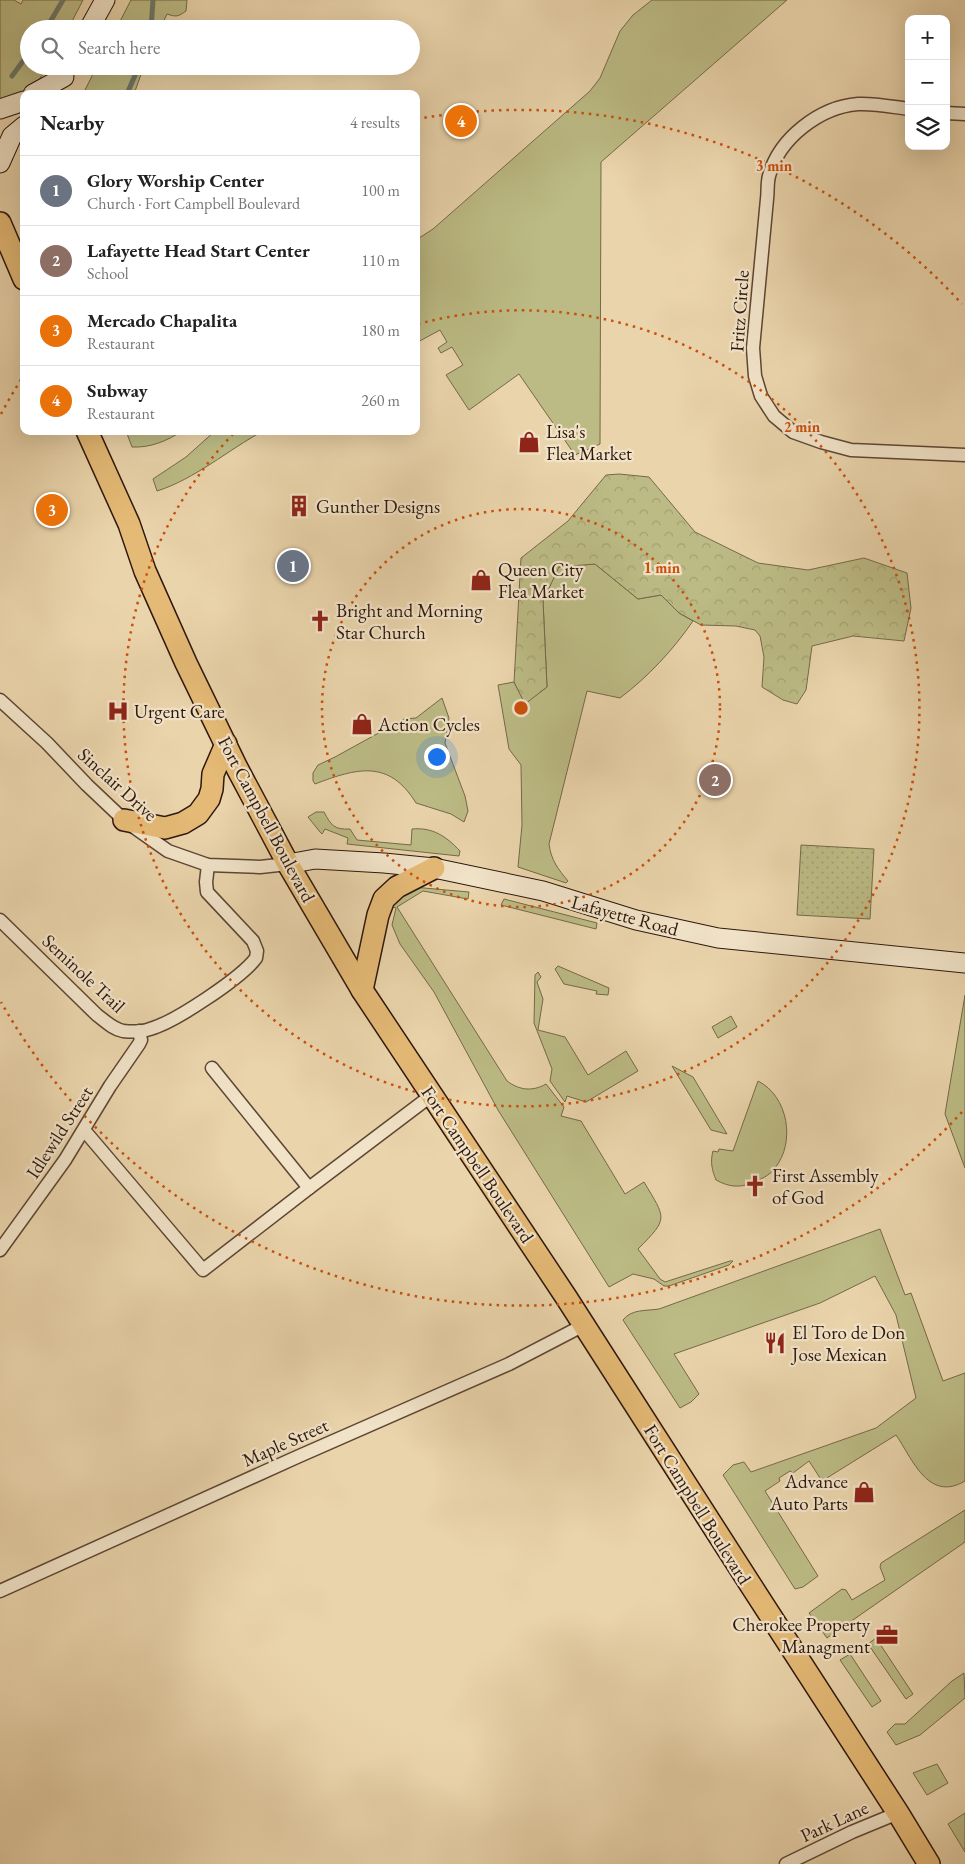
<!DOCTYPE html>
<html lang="en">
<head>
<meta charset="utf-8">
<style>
  body { margin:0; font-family:"EB Garamond",serif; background:#f6f6f6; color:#222 }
  .controls { position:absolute; right:15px; top:15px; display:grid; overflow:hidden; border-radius:10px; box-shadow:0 5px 20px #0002 }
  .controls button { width:45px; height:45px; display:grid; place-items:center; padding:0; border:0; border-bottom:1px solid #e0e0e0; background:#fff; color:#222; font:25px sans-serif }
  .you { position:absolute; left:436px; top:756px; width:18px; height:18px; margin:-12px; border:4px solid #fff; border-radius:50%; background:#1a73e8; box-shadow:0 0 0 8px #1a73e833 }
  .badge { display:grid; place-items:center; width:32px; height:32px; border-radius:50%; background:#2563eb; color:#fff; font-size:16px; font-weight:700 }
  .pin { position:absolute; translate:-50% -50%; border:2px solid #fff; box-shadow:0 1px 5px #0006 }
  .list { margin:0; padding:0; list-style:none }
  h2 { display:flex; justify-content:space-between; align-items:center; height:65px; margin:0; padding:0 20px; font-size:21px }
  h2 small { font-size:16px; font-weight:400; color:#767676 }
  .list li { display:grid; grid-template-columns:32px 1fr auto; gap:15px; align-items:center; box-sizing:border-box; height:70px; padding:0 20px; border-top:1px solid #e0e0e0 }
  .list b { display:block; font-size:19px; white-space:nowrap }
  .list p { margin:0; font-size:16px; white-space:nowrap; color:#767676 }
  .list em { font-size:16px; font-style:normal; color:#767676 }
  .icon { flex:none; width:28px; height:28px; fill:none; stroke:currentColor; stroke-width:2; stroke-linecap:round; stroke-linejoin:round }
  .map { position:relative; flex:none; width:965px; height:1864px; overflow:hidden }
  .search { position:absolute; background:#fff; box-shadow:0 5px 20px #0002; left:20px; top:20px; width:400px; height:55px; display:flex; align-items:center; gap:12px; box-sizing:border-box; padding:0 18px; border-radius:28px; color:#767676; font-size:19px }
  .panel { position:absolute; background:#fff; box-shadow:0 5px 20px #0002; left:20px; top:90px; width:400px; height:345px; border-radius:10px }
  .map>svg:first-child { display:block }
  .grass { fill:#bcbb85; stroke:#756949 }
  .forest { fill:url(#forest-crowns); stroke:#756949 }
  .park { fill:url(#park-dots); stroke:#756949 }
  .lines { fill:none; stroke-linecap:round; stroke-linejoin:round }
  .stream { stroke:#6e786a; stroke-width:5 }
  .minor-casing { stroke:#5d4634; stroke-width:15 }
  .secondary-casing { stroke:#2e170d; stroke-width:21 }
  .trunk-casing { stroke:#2e170d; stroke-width:24 }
  .minor { stroke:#f1e3c8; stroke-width:12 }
  .secondary { stroke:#f1e3c8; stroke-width:19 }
  .trunk { stroke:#e5ba76; stroke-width:21 }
  .ring { fill:none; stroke:#cc4f0c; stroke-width:2.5; stroke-dasharray:2.5 5 }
  .labels { text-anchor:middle; stroke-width:4.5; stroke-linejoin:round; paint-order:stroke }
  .street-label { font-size:19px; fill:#2e170d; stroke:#f1e3c8 }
  .poi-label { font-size:19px; fill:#2e170d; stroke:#f1e3c8; text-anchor:start }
  .centre { fill:#cc4f0c; stroke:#f1e3c8; stroke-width:2.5 }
  .ring-label { font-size:15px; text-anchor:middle; font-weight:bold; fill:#cc4f0c; stroke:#f1e3c8; stroke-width:4.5; stroke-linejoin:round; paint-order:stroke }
</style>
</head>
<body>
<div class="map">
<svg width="965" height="1864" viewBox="0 0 965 1864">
  <defs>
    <pattern id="forest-crowns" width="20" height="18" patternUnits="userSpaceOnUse" patternTransform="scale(1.25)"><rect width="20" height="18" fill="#bcbb85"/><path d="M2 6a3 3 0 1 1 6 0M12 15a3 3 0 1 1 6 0" fill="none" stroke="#a2a072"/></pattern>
    <pattern id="park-dots" width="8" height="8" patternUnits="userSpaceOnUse" patternTransform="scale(1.25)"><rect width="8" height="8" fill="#bcbb85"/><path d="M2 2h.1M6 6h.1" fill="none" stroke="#a2a072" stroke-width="1.8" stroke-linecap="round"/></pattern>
  </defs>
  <rect width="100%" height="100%" fill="#ead4ab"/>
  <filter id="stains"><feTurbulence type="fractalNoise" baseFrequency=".004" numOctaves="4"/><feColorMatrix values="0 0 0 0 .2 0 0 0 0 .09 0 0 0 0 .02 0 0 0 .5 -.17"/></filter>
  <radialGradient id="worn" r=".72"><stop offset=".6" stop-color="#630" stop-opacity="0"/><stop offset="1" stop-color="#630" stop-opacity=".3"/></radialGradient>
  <g class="grass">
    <path d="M0,0H14L21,4L23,0H83L68,29H29V66H49C31,91 29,93 0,102Z"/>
    <path d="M131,0H187L186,11C178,17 176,17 167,14L160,29H116Z"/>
    <polygon points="652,0 787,0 601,162 600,444 575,455 519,374 469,410 446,375 463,365 452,347 441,353 438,348 447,342 440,330 416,343 416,240 433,229 590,91 600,78 620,31 633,15"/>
    <polygon points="97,66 144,66 134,94 83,94"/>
    <path d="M126,431H182C167,441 150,448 132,447Z"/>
    <path d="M215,431H263C228,450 195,479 157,491L153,479L186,457Z"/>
    <path d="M595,564L638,599L661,595L679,613L693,621C673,650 648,677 620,698L587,691L549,844C551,860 558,869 568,881L566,883L518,867L522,825L521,765L509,749L498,685L514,682L525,703L547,687L543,601L558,567Z"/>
    <path d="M442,698L449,718L445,743L465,796L468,811L464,822L451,814L416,803C389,759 357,768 315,784L313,781V773L318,765L335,757L404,719L416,718Z"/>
    <path d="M316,812H324C331,825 334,830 350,829L357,840L411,845L412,829C432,827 446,836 460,851L459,856L347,844L348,838L325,829L322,834L320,832L308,817Z"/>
    <path d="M413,887L469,892L468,899L423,891L397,907L507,1081C519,1090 532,1092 546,1084L564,1107L561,1116L581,1121L625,1194L644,1182C666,1219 669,1218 638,1249L660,1279L665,1282L730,1261H733L729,1265L669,1286H664L654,1279L633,1274L609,1287L498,1110L434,992L400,944L392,925L396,908L390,906Z"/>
    <polygon points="504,899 597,923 596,929 501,905"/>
    <polygon points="558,966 609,988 608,995 596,994 597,991 564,984 555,969"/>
    <polygon points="538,972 541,977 537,982 543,999 538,1030 565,1037 588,1075 626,1051 638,1071 586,1102 567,1096 565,1102 550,1081 552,1069 534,1023 535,975"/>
    <polygon points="965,995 965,1168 945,1114"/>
    <polygon points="731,1016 737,1027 718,1038 712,1027"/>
    <polygon points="672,1066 693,1077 727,1134 711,1130"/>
    <path d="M758,1081C788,1096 796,1142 775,1168C769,1176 761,1179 752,1183C739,1188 729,1187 716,1180C712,1170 710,1162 713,1151L718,1152L719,1149L733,1151Z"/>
    <path d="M880,1229L905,1295L911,1293L943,1381L965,1373V1481C928,1503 912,1458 896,1435L822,1481L809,1461L793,1473L790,1471L779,1478L780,1481L765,1491L818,1576L803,1587L795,1589L723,1475L733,1465L744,1462L751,1472L876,1428L916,1398L896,1315L875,1276L820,1303L674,1354L699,1394L691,1402L680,1408L623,1320C631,1309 646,1311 659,1309Z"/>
    <polygon points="965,1510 965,1542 827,1638 809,1613 842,1589 846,1590 852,1600 885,1580 880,1567 881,1563"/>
    <polygon points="876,1638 913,1694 906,1699 868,1644"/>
    <polygon points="850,1654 881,1701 872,1707 840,1660"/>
    <polygon points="964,1673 965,1698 920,1735 896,1745 887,1732 895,1724 905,1724 952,1681"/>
    <polygon points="937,1764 948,1783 927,1795 913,1773"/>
    <polygon points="965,1813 965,1852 948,1824"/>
  </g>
  <polygon class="forest" points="619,474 649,477 695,532 758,563 808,570 864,558 907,573 911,608 904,641 853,636 812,646 806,690 797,704 783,700 762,687 764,657 760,636 755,630 736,626 701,625 679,613 661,595 638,599 595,564 559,567 543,601 547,687 525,704 514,682 521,558 568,521 606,475"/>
  <polygon class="park" points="801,845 874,849 870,919 797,915"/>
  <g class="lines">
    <g class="stream">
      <polyline points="46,29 63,0"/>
      <polyline points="151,29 153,0"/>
      <polyline points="12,76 29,53"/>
      <polyline points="127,94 139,66"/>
    </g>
    <g class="minor-casing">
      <g id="minor">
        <path d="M909,109C893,107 874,103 858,104C820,107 779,138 769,176C767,183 768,192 767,199L753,348L755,376L761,396L774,416L793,432L821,442L851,450L965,455"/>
        <polyline points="946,113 965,114"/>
        <polyline points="0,700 47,743 87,785 124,820 168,851 208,865 260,867 288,864"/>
        <path d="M0,920L97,1015C105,1021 113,1029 123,1031C132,1032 142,1032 150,1029C175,1022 241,978 256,958L257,951L253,941L207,892L206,882L208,865"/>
        <polyline points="212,1068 309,1188"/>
        <polyline points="84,1130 203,1270 309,1188 432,1095"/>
        <polyline points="0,1250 65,1160 110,1086 139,1044 141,1040 139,1031"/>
        <polyline points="0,1591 297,1457 509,1364 584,1325"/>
        <polyline points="786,1864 852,1832 898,1813"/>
      </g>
    </g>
    <g class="secondary-casing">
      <g id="secondary">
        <polyline points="89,29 105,0"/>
        <polyline points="33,94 64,77"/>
        <polyline points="0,109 24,101"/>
        <polyline points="0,163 12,136 24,126"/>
        <polyline points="288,864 315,859 384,863 434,868 543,891 636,920 718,938 965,963"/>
      </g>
    </g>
    <g class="trunk-casing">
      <g id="trunk">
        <polyline points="0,223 24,279"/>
        <polyline points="87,431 129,524 145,571 186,663 237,768 288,864 362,990 566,1297 750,1584 898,1813 929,1864"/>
        <polyline points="124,820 165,828 183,823 198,814 209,799 212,789 213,774 226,744"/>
        <polyline points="362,990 378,915 384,899 397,887 434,868"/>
      </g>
    </g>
    <use href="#minor" class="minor"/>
    <use href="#secondary" class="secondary"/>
    <use href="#trunk" class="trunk"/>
  </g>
  <g class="ring">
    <circle cx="521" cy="708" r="199"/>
    <path d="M418 324A398 398 0 1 1 235 432"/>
    <path d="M962 1112A598 598 0 0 1 1 1002M1 414A598 598 0 0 1 22 378M417 119A598 598 0 0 1 962 304"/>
  </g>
  <defs>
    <g id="shop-bare" transform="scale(1.725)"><path d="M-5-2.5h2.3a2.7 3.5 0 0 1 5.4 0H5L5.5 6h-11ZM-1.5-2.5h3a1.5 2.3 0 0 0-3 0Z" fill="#8f2418" stroke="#f1e3c8" stroke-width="2.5" paint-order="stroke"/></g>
    <g id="building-bare" transform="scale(1.725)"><path d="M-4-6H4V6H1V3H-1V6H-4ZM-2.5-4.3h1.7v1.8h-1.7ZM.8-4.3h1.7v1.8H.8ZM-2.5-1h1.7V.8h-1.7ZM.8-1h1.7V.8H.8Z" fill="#8f2418" stroke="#f1e3c8" stroke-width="2.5" paint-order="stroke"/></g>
    <g id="church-bare" transform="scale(1.725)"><path d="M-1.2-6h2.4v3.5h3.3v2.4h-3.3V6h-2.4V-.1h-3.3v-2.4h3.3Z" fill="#8f2418" stroke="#f1e3c8" stroke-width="2.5" paint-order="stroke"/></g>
    <g id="hospital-bare" transform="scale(1.725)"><path d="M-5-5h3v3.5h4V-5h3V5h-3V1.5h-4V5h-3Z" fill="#8f2418" stroke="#f1e3c8" stroke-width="2.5" paint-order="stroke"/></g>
    <g id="restaurant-bare" transform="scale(1.725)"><path d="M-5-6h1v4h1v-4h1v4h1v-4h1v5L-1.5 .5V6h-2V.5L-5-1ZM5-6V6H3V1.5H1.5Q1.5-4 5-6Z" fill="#8f2418" stroke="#f1e3c8" stroke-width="2.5" paint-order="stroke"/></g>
    <g id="office-bare" transform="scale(1.725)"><path d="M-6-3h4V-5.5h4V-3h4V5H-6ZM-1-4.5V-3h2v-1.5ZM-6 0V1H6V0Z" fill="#8f2418" stroke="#f1e3c8" stroke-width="2.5" paint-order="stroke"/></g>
  </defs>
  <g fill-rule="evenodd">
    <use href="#shop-bare" x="529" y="442"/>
    <use href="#building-bare" x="299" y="506"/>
    <use href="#shop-bare" x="481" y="580"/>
    <use href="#church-bare" x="320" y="621"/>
    <use href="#hospital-bare" x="118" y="711"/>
    <use href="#shop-bare" x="362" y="724"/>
    <use href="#church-bare" x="755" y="1186"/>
    <use href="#restaurant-bare" x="775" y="1343"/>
    <use href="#shop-bare" x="864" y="1492"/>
    <use href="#office-bare" x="887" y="1635"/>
  </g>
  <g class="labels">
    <g class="street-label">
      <text transform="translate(739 311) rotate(-86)" y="7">Fritz Circle</text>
      <text transform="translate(118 784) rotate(42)" y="7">Sinclair Drive</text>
      <text transform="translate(267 819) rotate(62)" y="7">Fort Campbell Boulevard</text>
      <text transform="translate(625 915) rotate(15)" y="7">Lafayette Road</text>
      <text transform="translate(84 973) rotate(43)" y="7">Seminole Trail</text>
      <text transform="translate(59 1132) rotate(-57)" y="7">Idlewild Street</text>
      <text transform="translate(478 1164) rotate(56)" y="7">Fort Campbell Boulevard</text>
      <text transform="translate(285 1442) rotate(-24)" y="7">Maple Street</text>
      <text transform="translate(698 1504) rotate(58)" y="7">Fort Campbell Boulevard</text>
      <text transform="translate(834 1821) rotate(-25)" y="7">Park Lane</text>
    </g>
    <g class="poi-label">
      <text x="546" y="438">Lisa's<tspan x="546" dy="22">Flea Market</tspan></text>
      <text x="316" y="513">Gunther Designs</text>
      <text x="498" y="576">Queen City<tspan x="498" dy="22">Flea Market</tspan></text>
      <text x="336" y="617">Bright and Morning<tspan x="336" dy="22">Star Church</tspan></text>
      <text x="134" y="718">Urgent Care</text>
      <text x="378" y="731">Action Cycles</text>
      <text x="772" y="1182">First Assembly<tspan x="772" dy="22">of God</tspan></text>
      <text x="792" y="1339">El Toro de Don<tspan x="792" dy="22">Jose Mexican</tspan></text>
      <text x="848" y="1488" text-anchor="end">Advance<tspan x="848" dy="22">Auto Parts</tspan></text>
      <text x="870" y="1631" text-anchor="end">Cherokee Property<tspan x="870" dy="22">Managment</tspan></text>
    </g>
  </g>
  <circle cx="521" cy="708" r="8" class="centre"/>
  <g class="ring-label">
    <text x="774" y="171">3 min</text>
    <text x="802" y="432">2 min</text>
    <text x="662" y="573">1 min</text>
  </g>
  <rect width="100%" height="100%" filter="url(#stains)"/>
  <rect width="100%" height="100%" fill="url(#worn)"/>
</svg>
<div class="controls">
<button>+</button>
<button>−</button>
<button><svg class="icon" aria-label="layers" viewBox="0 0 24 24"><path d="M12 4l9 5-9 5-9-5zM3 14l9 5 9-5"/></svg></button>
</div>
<div class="you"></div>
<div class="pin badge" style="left:293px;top:566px;background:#6b7280">1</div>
<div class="pin badge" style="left:715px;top:780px;background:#8d6e63">2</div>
<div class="pin badge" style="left:52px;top:510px;background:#e8710a">3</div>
<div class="pin badge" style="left:461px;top:121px;background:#e8710a">4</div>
<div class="search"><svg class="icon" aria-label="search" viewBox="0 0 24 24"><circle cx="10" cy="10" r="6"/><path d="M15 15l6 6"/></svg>Search here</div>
<section class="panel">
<h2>Nearby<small>4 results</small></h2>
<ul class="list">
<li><span class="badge" style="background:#6b7280">1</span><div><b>Glory Worship Center</b><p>Church · Fort Campbell Boulevard</p></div><em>100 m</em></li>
<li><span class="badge" style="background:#8d6e63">2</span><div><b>Lafayette Head Start Center</b><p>School</p></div><em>110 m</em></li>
<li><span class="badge" style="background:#e8710a">3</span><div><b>Mercado Chapalita</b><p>Restaurant</p></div><em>180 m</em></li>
<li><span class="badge" style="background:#e8710a">4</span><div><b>Subway</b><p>Restaurant</p></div><em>260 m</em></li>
</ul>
</section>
</div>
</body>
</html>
